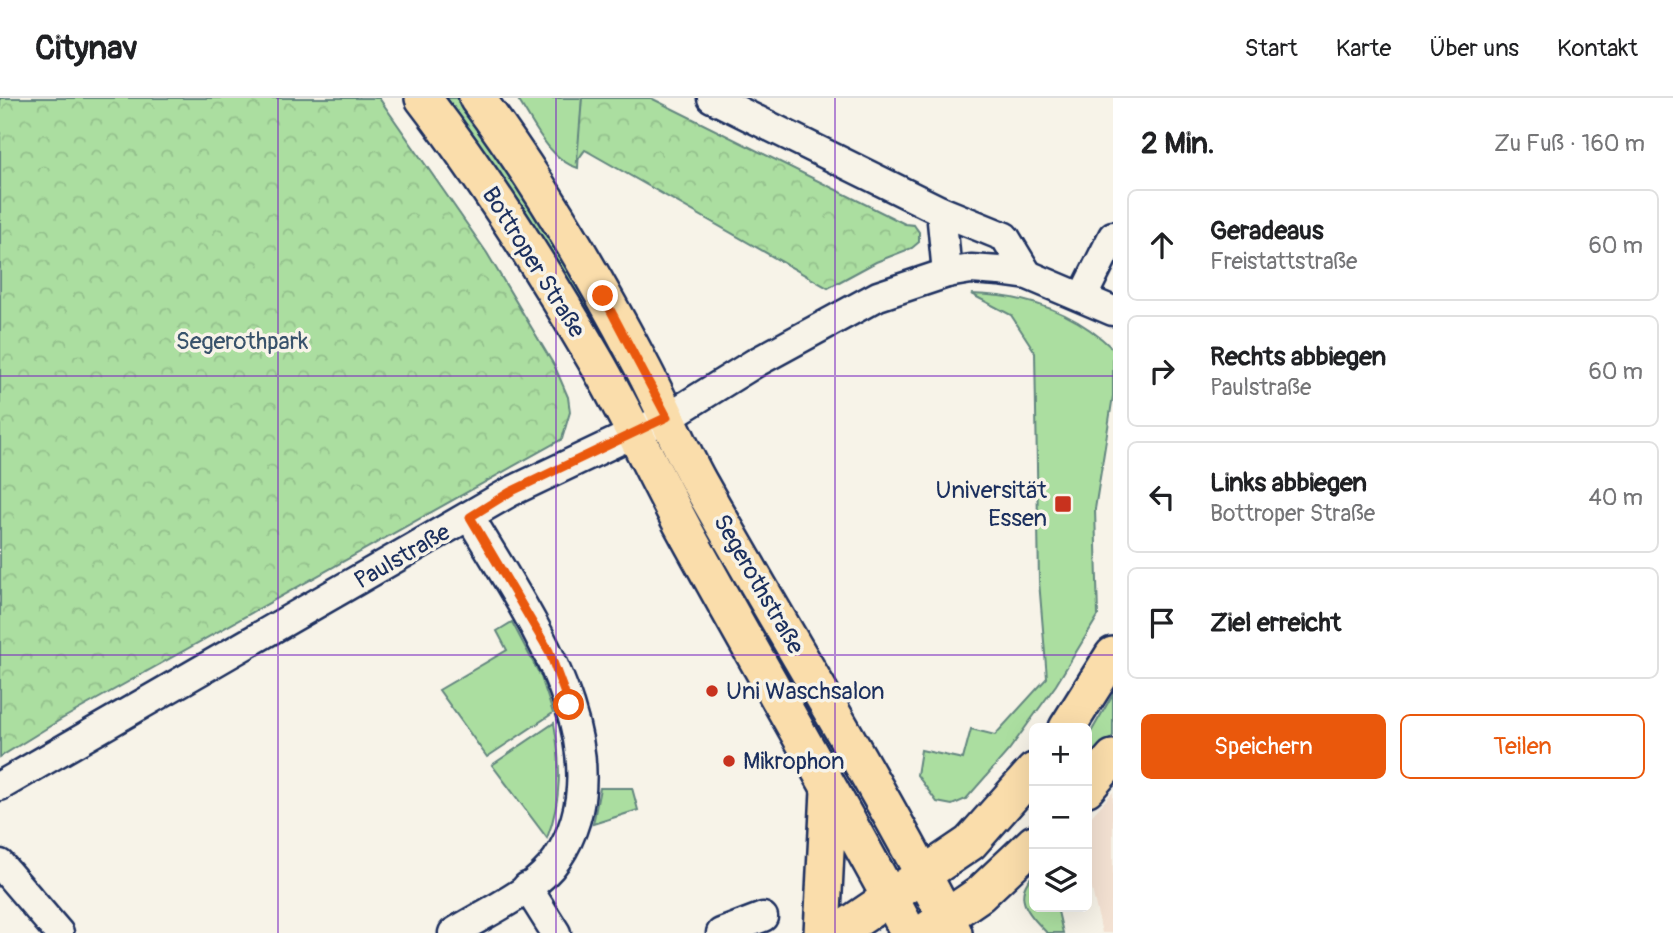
<!DOCTYPE html>
<html lang="de">
<head>
<meta charset="utf-8">
<style>
  body { margin:0; font-family:Pangolin,sans-serif; background:#f2f2f2; color:#202124 }
  .controls { position:absolute; right:21px; bottom:21px; display:grid; overflow:hidden; border-radius:10px; box-shadow:0 7px 28px #0002 }
  .controls button { width:63px; height:63px; display:grid; place-items:center; padding:0; border:0; border-bottom:2px solid #e0e0e0; background:#fff; color:#202124; font:35px sans-serif }
  .stop { position:absolute; width:21px; height:21px; margin:-16px; border:5px solid #ea580c; border-radius:50%; background:#fff }
  .stop.end { background:#ea580c; border-color:#fff; box-shadow:0 2px 7px #0008 }
  .list { margin:0; padding:0; list-style:none }
  h2 { display:flex; justify-content:space-between; align-items:center; height:91px; margin:0; padding:0 28px; font-size:30px }
  h2 small { font-size:23px; font-weight:400; color:#757577 }
  .list li { display:grid; grid-template-columns:46px 1fr auto; gap:21px; align-items:center; box-sizing:border-box; height:112px; margin:0 14px 14px; padding:0 14px; border:2px solid #e0e0e0; border-radius:10px }
  .list b { display:block; font-size:26px; white-space:nowrap }
  .list p { margin:0; font-size:23px; white-space:nowrap; color:#757577 }
  .list em { font-size:23px; font-style:normal; color:#757577 }
  .actions { display:flex; gap:14px; padding:21px 28px }
  .actions a { flex:1; padding:16px 0; border:2px solid #ea580c; border-radius:10px; text-align:center; font-size:24px; color:#ea580c }
  .actions .main { background:#ea580c; color:#fff }
  .icon { flex:none; width:38px; height:38px; fill:none; stroke:currentColor; stroke-width:2; stroke-linecap:round; stroke-linejoin:round }
  .map { position:relative; flex:none; width:1113px; height:835px; overflow:hidden }
  header { display:flex; align-items:center; gap:42px; box-sizing:border-box; height:98px; padding:0 35px; background:#fff; border-bottom:2px solid #e0e0e0 }
  header strong { font-size:33px }
  nav { display:flex; gap:38px; margin-inline-start:auto; font-size:24px }
  main { display:flex }
  aside { flex:1; background:#fff }
  .map>svg:first-child { display:block }
  .built { fill:#f3e1d2 }
  .green { fill:#abdea0; stroke:#63867f; stroke-width:2 }
  .forest { fill:url(#forest-crowns); stroke:#63867f; stroke-width:2 }
  .lines { fill:none; stroke-linecap:round; stroke-linejoin:round }
  .minor-casing { stroke:#1b2f5e; stroke-width:33 }
  .major-casing { stroke:#1b2f5e; stroke-width:40 }
  .minor { stroke:#f7f3e8; stroke-width:28 }
  .major { stroke:#faddab; stroke-width:35 }
  .route { stroke:#ea580c; stroke-width:9 }
  .grid { fill:none; stroke:#7b2cbf; stroke-width:2; stroke-opacity:0.55 }
  .poi-dot { fill:#c8321e; stroke:#f7f3e8; stroke-width:2.5 }
  .labels { text-anchor:middle; stroke-width:7; stroke-linejoin:round; paint-order:stroke }
  .street-label { font-size:24px; fill:#1b2f5e; stroke:#f7f3e8 }
  .park-label { font-size:24px; fill:#38526b; stroke:#f7f3e8 }
  .poi-label { font-size:24px; fill:#1b2f5e; stroke:#f7f3e8; text-anchor:start }
</style>
</head>
<body>
<header>
<strong>Citynav</strong>
<nav><a>Start</a><a>Karte</a><a>Über uns</a><a>Kontakt</a></nav>
</header>
<main>
<div class="map">
<svg width="1113" height="835" viewBox="0 0 1113 835">
  <defs>
    <pattern id="forest-crowns" width="20" height="18" patternUnits="userSpaceOnUse" patternTransform="scale(1.75)"><rect width="20" height="18" fill="#abdea0"/><path d="M2 6a3 3 0 1 1 6 0M12 15a3 3 0 1 1 6 0" fill="none" stroke="#93bf8c"/></pattern>
  </defs>
  <rect width="100%" height="100%" fill="#f7f3e8"/>
  <filter id="ink" filterUnits="userSpaceOnUse"><feTurbulence type="fractalNoise" baseFrequency=".0143" numOctaves="2"/><feDisplacementMap in="SourceGraphic" scale="14" xChannelSelector="R" yChannelSelector="G"/><feConvolveMatrix kernelMatrix="1 2 1 2 8 2 1 2 1" color-interpolation-filters="sRGB"/></filter>
  <g filter="url(#ink)">
    <polygon class="built" points="1113,694 1113,835 1102,835 1087,770 1087,723"/>
    <g class="green">
      <polygon points="441,0 457,0 527,99 621,254 614,258 520,104"/>
      <path d="M517,0H582L578,70C549,62 533,24 517,0Z"/>
      <path d="M971,196C1025,197 1074,213 1113,251V298L1095,411L1098,518L1056,587L1009,652L966,701L952,707L937,704L917,677L921,652L963,661L971,631L995,637L1047,580L1039,483L1035,254L1011,217Z"/>
      <polygon points="512,524 541,579 553,615 487,659 439,592 507,552 497,533"/>
      <polygon points="1113,596 1113,638 1087,668 1087,641"/>
      <path d="M554,625C561,664 562,702 547,740L492,667Z"/>
      <polygon points="600,690 632,690 638,712 593,726"/>
      <path d="M1034,776V809H1057L1063,835H1047C1029,816 1011,799 1034,776Z"/>
    </g>
    <g class="forest">
      <polygon points="0,0 379,0 487,155 555,269 568,299 570,314 562,341 60,622 0,659"/>
      <polygon points="582,0 651,0 905,126 914,127 919,134 919,144 912,150 876,164 828,190 585,52 577,63"/>
    </g>
    <g class="lines">
      <g class="minor-casing">
        <g id="minor">
          <polyline points="712,0 941,113 1005,139 1028,177"/>
          <polyline points="941,113 947,175"/>
          <polyline points="1083,198 1113,138"/>
          <polyline points="0,688 510,394 668,319 755,265 878,198 947,175 971,171 999,173 1028,177 1113,213"/>
          <polyline points="0,766 59,835"/>
          <polyline points="527,789 556,835"/>
          <path d="M453,835C486,814 535,794 557,761C630,653 523,511 470,419"/>
          <polyline points="721,835 763,819"/>
        </g>
      </g>
      <g class="major-casing">
        <g id="major">
          <path d="M423,0C486,82 542,171 594,260C627,316 654,376 685,433C759,568 837,700 909,835"/>
          <path d="M477,0C537,81 591,172 638,261C660,301 677,344 699,384C784,535 875,681 954,835"/>
          <polyline points="1067,630 1113,557"/>
          <polyline points="1087,690 1113,660"/>
          <polyline points="926,833 980,796 1034,745"/>
          <polyline points="822,835 829,692"/>
          <polyline points="837,835 970,745 1034,673"/>
        </g>
      </g>
      <use href="#minor" class="minor"/>
      <use href="#major" class="major"/>
    </g>
  </g>
  <g class="lines" filter="url(#ink)">
    <polyline class="route" points="569,607 549,553 470,419 510,394 667,319 603,198"/>
  </g>
  <path class="grid" d="M278,0V835M556,0V835M835,0V835M0,278H1113M0,557H1113"/>
  <g class="poi-dot">
    <rect x="1054" y="397" width="18" height="18" rx="3.5"/>
    <circle cx="712" cy="593" r="7"/>
    <circle cx="729" cy="663" r="7"/>
  </g>
  <g class="labels">
    <g class="street-label">
      <text transform="translate(534 164) rotate(58)" y="8">Bottroper Straße</text>
      <text transform="translate(402 458) rotate(-30)" y="8">Paulstraße</text>
      <text transform="translate(759 486) rotate(60)" y="8">Segerothstraße</text>
    </g>
    <g class="park-label">
      <text x="242" y="251">Segerothpark</text>
    </g>
    <g class="poi-label">
      <text x="1047" y="400" text-anchor="end">Universität<tspan x="1047" dy="28">Essen</tspan></text>
      <text x="726" y="601">Uni Waschsalon</text>
      <text x="743" y="671">Mikrophon</text>
    </g>
  </g>
</svg>
<div class="controls">
<button>+</button>
<button>−</button>
<button><svg class="icon" aria-label="layers" viewBox="0 0 24 24"><path d="M12 4l9 5-9 5-9-5zM3 14l9 5 9-5"/></svg></button>
</div>
<div class="stop" style="left:569px;top:607px"></div>
<div class="stop end" style="left:603px;top:198px"></div>
</div>
<aside>
<h2>2 Min.<small>Zu Fuß · 160 m</small></h2>
<ul class="list">
<li><svg class="icon" aria-label="ahead" viewBox="0 0 24 24"><path d="M12 20V5M6 11l6-6 6 6"/></svg><div><b>Geradeaus</b><p>Freistattstraße</p></div><em>60 m</em></li>
<li><svg class="icon" aria-label="right" viewBox="0 0 24 24"><path d="M7 20v-9h11M14 6l5 5-5 5"/></svg><div><b>Rechts abbiegen</b><p>Paulstraße</p></div><em>60 m</em></li>
<li><svg class="icon" aria-label="left" viewBox="0 0 24 24"><path d="M17 20v-9H6M10 6l-5 5 5 5"/></svg><div><b>Links abbiegen</b><p>Bottroper Straße</p></div><em>40 m</em></li>
<li><svg class="icon" aria-label="arrive" viewBox="0 0 24 24"><path d="M6 21V4h12l-3 4 3 4H6"/></svg><div><b>Ziel erreicht</b></div></li>
</ul>
<div class="actions"><a class="main">Speichern</a><a>Teilen</a></div>
</aside>
</main>
</body>
</html>
